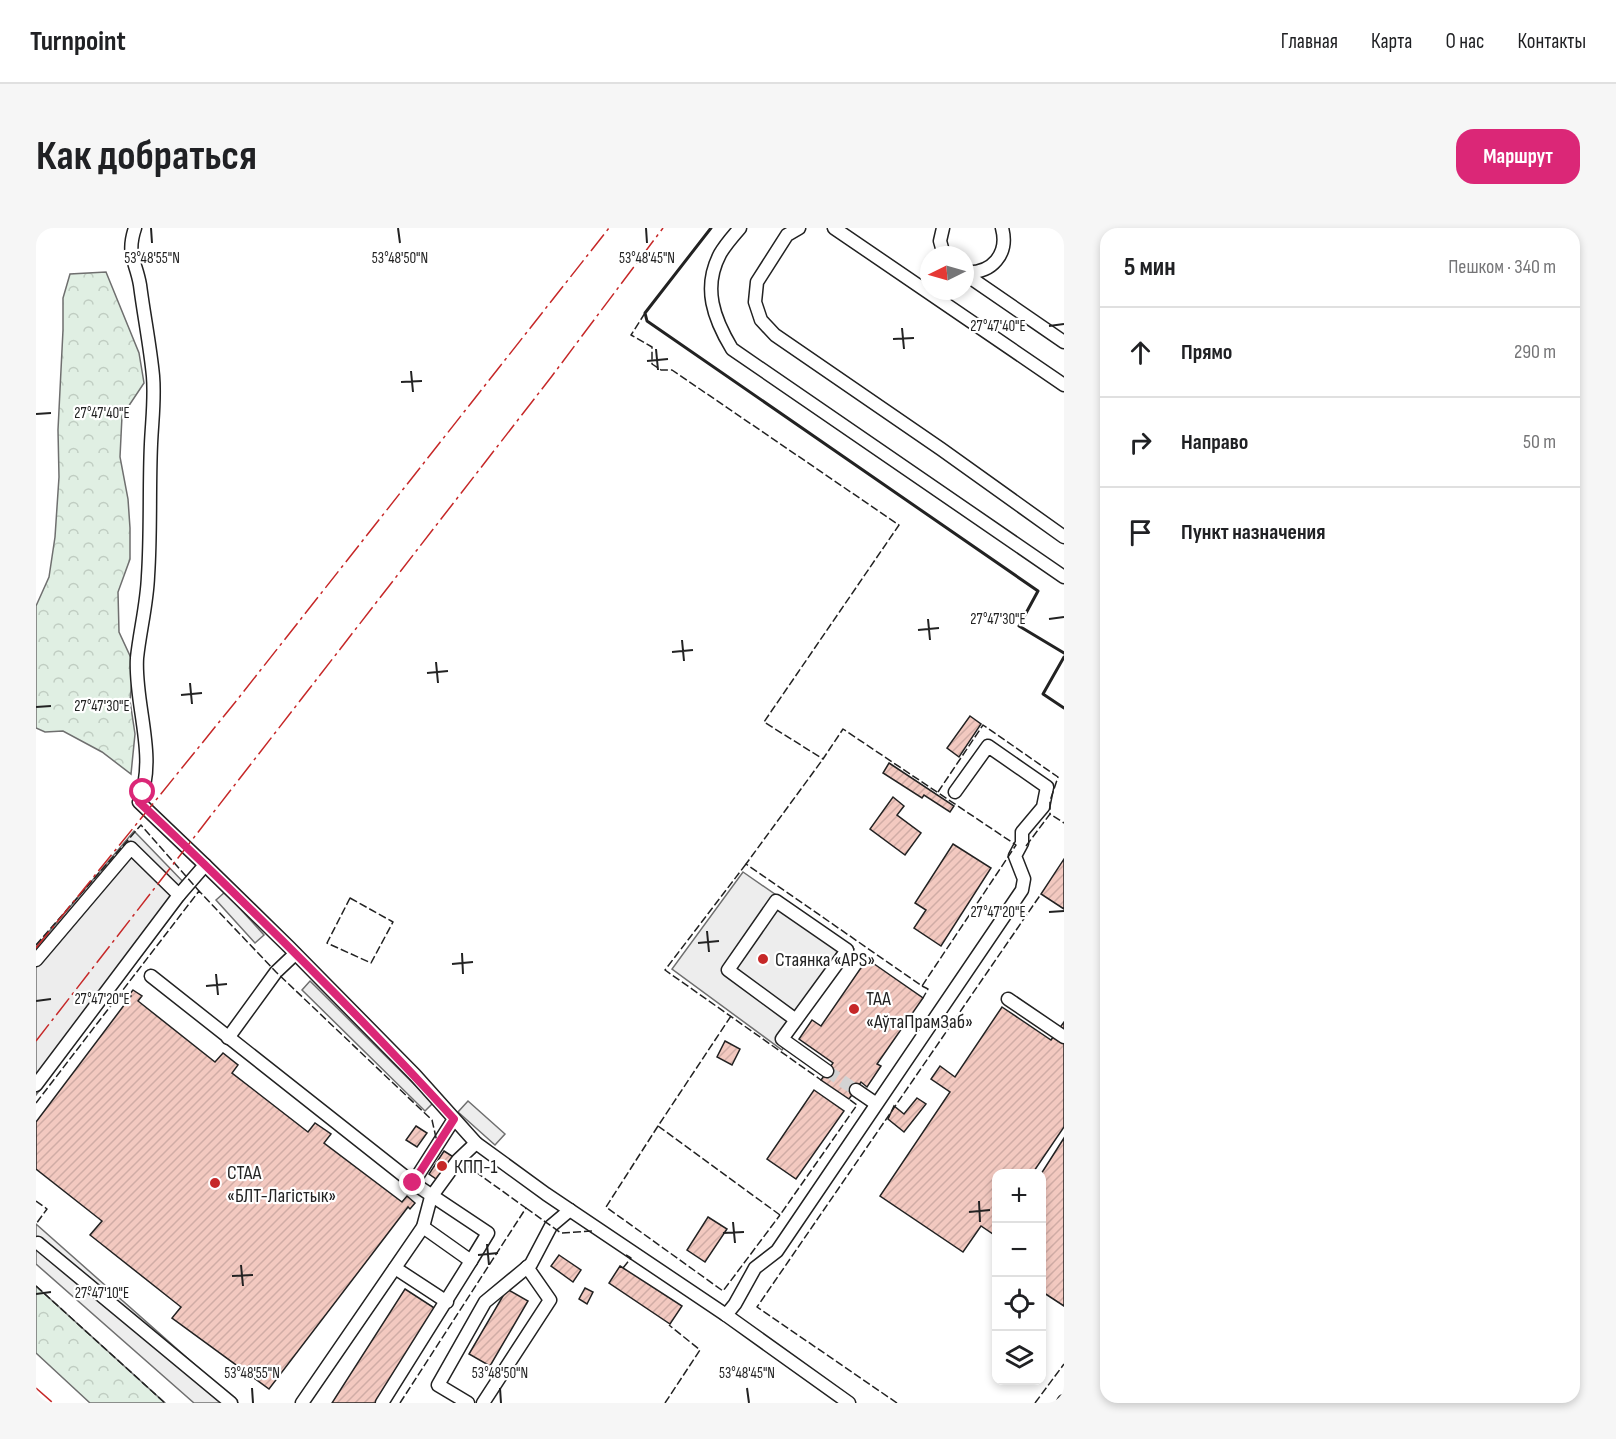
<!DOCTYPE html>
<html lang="ru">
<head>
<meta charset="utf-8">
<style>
  body { margin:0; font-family:"Sofia Sans Condensed",sans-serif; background:#f6f6f6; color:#202124 }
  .controls { position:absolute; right:18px; bottom:18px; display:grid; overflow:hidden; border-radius:12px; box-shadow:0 3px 9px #0003 }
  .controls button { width:54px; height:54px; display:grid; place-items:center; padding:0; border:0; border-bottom:2px solid #e0e0e0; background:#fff; color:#202124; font:30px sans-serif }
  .compass { position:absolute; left:884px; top:18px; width:54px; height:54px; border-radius:50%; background:#fff; box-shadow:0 3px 9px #0003; rotate:265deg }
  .stop { position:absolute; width:18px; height:18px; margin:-14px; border:4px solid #db2777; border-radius:50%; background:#fff }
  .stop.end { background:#db2777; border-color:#fff; box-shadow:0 2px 6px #0008 }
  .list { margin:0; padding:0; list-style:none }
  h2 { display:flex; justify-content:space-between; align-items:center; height:78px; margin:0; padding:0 24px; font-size:26px }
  h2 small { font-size:20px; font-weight:400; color:#757577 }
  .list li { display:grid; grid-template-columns:39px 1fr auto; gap:18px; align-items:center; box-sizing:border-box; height:90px; padding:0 24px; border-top:2px solid #e0e0e0 }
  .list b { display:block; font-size:22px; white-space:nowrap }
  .list em { font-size:20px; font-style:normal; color:#757577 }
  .icon { flex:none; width:33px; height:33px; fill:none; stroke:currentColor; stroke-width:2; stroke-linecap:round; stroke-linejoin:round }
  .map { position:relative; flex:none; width:1028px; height:1175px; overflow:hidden; border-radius:18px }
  header { display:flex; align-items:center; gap:36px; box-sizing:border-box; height:84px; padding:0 30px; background:#fff; border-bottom:2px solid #e0e0e0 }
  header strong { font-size:28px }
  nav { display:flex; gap:33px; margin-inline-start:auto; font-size:21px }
  .intro { display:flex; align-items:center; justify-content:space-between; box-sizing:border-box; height:144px; padding:0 36px }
  h1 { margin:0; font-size:42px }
  .button { padding:15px 27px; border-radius:18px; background:#db2777; color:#fff; font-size:21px; font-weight:700 }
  main { display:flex; gap:36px; padding:0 36px }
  aside { flex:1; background:#fff; border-radius:18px; box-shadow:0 3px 9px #0003 }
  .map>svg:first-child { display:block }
  .forest { fill:url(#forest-crowns); stroke:#6f6f6f; stroke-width:1.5 }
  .parking { fill:#ededed; stroke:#6f6f6f; stroke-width:1.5 }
  .building { fill:url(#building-hatch); stroke:#222; stroke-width:1.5 }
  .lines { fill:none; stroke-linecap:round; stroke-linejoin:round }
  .minor-tunnel { stroke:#d3d3d3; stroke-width:12; stroke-dasharray:12 6; stroke-linecap:butt }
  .minor-casing { stroke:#222; stroke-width:15 }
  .minor { stroke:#fff; stroke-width:12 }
  .fence { stroke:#222; stroke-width:1.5; stroke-dasharray:8 3; stroke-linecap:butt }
  .wall { stroke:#222; stroke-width:3 }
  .power { stroke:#c62828; stroke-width:1.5; stroke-dasharray:21 4.5 3 4.5; stroke-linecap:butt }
  .route { stroke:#db2777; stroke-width:8 }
  .ticks { fill:none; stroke:#222; stroke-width:2 }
  .poi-dot { fill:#c62828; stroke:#fff; stroke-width:2 }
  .labels { text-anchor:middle; stroke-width:4.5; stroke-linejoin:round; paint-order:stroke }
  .poi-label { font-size:20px; fill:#222; stroke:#fff; text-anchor:start }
  .ticks-label { font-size:15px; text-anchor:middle; fill:#222; stroke:#fff; stroke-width:4.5; stroke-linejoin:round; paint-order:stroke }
</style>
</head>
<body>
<header>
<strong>Turnpoint</strong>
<nav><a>Главная</a><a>Карта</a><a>О нас</a><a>Контакты</a></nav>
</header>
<div class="intro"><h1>Как добраться</h1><a class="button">Маршрут</a></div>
<main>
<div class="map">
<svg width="1028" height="1175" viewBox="0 0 1028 1175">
  <defs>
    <pattern id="forest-crowns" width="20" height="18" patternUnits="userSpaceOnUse" patternTransform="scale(1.5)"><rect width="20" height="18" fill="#e0efe3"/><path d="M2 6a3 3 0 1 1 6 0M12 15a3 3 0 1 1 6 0" fill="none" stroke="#c0cdc2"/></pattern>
    <pattern id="building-hatch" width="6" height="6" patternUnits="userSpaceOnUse" patternTransform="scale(1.5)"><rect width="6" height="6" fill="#f3c9c0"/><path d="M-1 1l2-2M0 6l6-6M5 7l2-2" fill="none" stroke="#d0aca5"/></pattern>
  </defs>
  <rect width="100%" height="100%" fill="#fff"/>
  <g class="forest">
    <polygon points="70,44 103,125 108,155 86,188 84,229 92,271 94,300 94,331 82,364 83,404 95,430 96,451 94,473 99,506 95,546 66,524 27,503 9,504 0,500 0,378 13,349 19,309 23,249 22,202 27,102 27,70 34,46"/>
    <polygon points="0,1058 129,1175 54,1175 0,1125"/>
  </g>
  <g class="parking">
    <polygon points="98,603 155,662 0,867 0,719"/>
    <polygon points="707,644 818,721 746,822 636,741"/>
    <polygon points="189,664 228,707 219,715 180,672"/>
    <polygon points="274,753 397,875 389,883 266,762"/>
    <polygon points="432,873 469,906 459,917 422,884"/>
    <polygon points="0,996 202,1175 158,1175 0,1036"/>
  </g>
  <g class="building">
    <polygon points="934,488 945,496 923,529 911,520"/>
    <polygon points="853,535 918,578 914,584 888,567 886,570 847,545"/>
    <polygon points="857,569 868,578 861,587 885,605 869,627 834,601"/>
    <polygon points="917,616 955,640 905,718 878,700 890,682 879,675"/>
    <polygon points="1028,631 1028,681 1005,666"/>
    <polygon points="831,731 887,770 841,836 845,838 831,859 825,854 813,871 785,852 797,835 763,811 776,792 785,798"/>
    <polygon points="97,762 106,768 102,773 179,834 187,825 202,837 196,845 272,904 279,895 295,906 288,915 366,974 371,968 379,975 374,981 372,979 233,1161 136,1090 145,1079 54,1007 66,993 0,941 0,894 95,768 93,767"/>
    <polygon points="966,779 1015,812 1028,794 1028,899 996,946 960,946 960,1008 945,998 927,1024 844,968 914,864 895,851 904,838 919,849"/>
    <polygon points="689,813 704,821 696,837 681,829"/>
    <polygon points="778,862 808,883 760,951 731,931"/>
    <polygon points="881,870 890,876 868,904 852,891 858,878 868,886"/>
    <polygon points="380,898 391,905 381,919 370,912"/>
    <polygon points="1028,910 1028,1078 1005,1063 1005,946"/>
    <polygon points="408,923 419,930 403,953 393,946"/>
    <polygon points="672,989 691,1001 669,1034 651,1022"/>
    <polygon points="523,1027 545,1042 537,1054 515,1038"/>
    <polygon points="584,1038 646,1078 634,1096 573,1055"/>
    <polygon points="549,1060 557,1064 551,1076 543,1071"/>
    <polygon points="369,1061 403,1083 342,1175 296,1175"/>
    <polygon points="471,1061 492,1073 454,1138 433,1126"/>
  </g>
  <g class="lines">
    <polyline class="minor-tunnel" points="791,843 820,862"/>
    <g class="minor-casing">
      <g id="minor">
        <path d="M99,0C90,27 100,33 104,57C108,88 114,117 117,148C119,171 116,193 115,216C113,260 115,304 112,348C111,376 104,402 101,430C98,476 122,529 103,574L169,637L253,719L379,847L440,915L510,966L690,1087L813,1175"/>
        <path d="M704,0C697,8 689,17 684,26C666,60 678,91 696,121L1028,349"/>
        <polyline points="763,0 751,7 721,54 719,74 725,92 739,107 905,221 1028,309"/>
        <polyline points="798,0 1028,157"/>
        <polyline points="907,0 904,13 908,27"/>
        <path d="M929,44C956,46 973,26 966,0"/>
        <polyline points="929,46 1028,114"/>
        <polyline points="0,732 95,620 143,667"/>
        <polyline points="115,748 377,955 452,1005 435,1033"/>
        <polyline points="972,771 1028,809"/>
        <polyline points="760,792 692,742 740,673 811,722 746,811 791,843"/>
        <polyline points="192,810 240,744 259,726"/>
        <polyline points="0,857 143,667 169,637"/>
        <polyline points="820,862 839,875"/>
        <polyline points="377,955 418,891"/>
        <polyline points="2,1015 195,1175"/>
        <polyline points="359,1040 411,1074"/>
        <polyline points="690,1087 699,1076 719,1040 741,1023 986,662 988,651 979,628 986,615 986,604 1007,579 1011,559 952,518 919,564"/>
        <polyline points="266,1175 387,999 395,969 422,932 440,915"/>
        <polyline points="346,1175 435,1033 387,999"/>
        <polyline points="432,1175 402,1157 449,1074 495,1036 515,998 534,982"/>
        <polyline points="447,1175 514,1072 491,1039"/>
        <polyline points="1027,1175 1028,1173"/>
      </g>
    </g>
    <use href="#minor" class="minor"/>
    <g class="fence">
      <polyline points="609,85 595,107 616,119 616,136 625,142 636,142 863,297 728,494 787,531 807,501 980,617 886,758 710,636 787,531"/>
      <polyline points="902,564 947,497 1022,549 1014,573 1014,586"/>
      <polyline points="990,618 1014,586 1028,595"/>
      <polyline points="710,636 629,742 785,852"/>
      <polygon points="314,670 357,694 335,735 291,715"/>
      <polyline points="0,717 105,597 163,663"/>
      <polyline points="886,758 892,761 887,770"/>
      <polyline points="695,788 622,898 744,987 821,877 813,871"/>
      <polyline points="0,875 163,663 240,744 396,892 401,914"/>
      <polyline points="622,898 570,979 687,1063 744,987"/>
      <polyline points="0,973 11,981 0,996"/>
      <polyline points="490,980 525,1005 556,1003"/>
      <polyline points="587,1040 595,1030 590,1027"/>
      <polyline points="0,1058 129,1175"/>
      <polyline points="364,1175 490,980 423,932"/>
      <polyline points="629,1175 664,1122 633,1097"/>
      <polyline points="861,1175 721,1079 1005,666"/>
      <polyline points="999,1175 1028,1136"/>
    </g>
    <g class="wall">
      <polyline points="675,0 609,85 611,93 1002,363 983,398 1028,425"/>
      <polyline points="1028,429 1007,466 1028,480"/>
    </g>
    <g class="power">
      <polyline points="0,720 201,472 573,0"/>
      <polyline points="0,813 516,148 627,0"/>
      <polyline points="0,1160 17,1175"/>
    </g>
  </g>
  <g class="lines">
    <path class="route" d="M107,564L103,574C211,676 318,781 418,891L377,955"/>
  </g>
  <path class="ticks" d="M115,0L116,15M362,0L364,15M610,0L611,15M1013,98L1028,96M866,100L868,121M857,111L878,110M620,121L622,142M611,133L632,131M375,143L377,164M365,154L386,153M0,186L15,185M892,391L894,412M1013,391L1028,389M882,402L903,400M646,412L648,433M636,424L657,422M400,434L402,455M391,445L412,443M154,455L156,476M145,467L166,465M0,479L15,478M1013,684L1028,683M671,703L673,724M662,715L683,713M426,725L427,746M416,736L437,734M180,746L182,767M170,758L191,756M0,773L15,771M943,973L944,994M933,984L954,982M697,994L699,1015M687,1005L708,1004M451,1016L453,1037M442,1027L462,1025M205,1037L207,1058M196,1048L217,1047M0,1066L15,1064M216,1160L217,1175M464,1160L465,1175M711,1160L713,1175"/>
  <g class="poi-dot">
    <circle cx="727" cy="731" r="6"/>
    <circle cx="818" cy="781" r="6"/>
    <circle cx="406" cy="938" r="6"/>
    <circle cx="179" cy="955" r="6"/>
  </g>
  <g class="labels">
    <g class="poi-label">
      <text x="739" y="738">Стаянка «APS»</text>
      <text x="830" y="777">ТАА<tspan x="830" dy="23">«АўтаПрамЗаб»</tspan></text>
      <text x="418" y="945">КПП-1</text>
      <text x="191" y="951">СТАА<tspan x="191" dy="23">«БЛТ-Лагістык»</tspan></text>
    </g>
  </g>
  <g class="ticks-label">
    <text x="116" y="35">53°48'55"N</text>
    <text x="364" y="35">53°48'50"N</text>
    <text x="611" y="35">53°48'45"N</text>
    <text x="962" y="103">27°47'40"E</text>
    <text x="66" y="190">27°47'40"E</text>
    <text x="962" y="396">27°47'30"E</text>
    <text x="66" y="483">27°47'30"E</text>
    <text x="962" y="689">27°47'20"E</text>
    <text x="66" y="776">27°47'20"E</text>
    <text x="66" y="1070">27°47'10"E</text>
    <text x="216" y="1150">53°48'55"N</text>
    <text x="464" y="1150">53°48'50"N</text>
    <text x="711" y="1150">53°48'45"N</text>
  </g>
</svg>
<div class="controls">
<button>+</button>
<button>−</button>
<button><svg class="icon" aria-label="locate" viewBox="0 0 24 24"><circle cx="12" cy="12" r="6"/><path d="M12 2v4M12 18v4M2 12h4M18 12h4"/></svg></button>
<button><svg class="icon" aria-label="layers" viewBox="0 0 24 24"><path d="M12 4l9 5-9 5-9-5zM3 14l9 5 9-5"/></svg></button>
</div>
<svg class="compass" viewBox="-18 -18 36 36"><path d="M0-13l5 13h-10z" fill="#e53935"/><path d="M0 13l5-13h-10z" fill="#757577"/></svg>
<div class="stop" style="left:107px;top:564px"></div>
<div class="stop end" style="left:377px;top:955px"></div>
</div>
<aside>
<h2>5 мин<small>Пешком · 340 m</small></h2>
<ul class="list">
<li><svg class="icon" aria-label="ahead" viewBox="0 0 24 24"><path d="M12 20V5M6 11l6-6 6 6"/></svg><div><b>Прямо</b></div><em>290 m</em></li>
<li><svg class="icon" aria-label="right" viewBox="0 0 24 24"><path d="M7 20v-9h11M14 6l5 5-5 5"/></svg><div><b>Направо</b></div><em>50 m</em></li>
<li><svg class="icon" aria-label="arrive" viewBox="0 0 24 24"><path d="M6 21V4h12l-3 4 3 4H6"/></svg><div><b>Пункт назначения</b></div></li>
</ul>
</aside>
</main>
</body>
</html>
